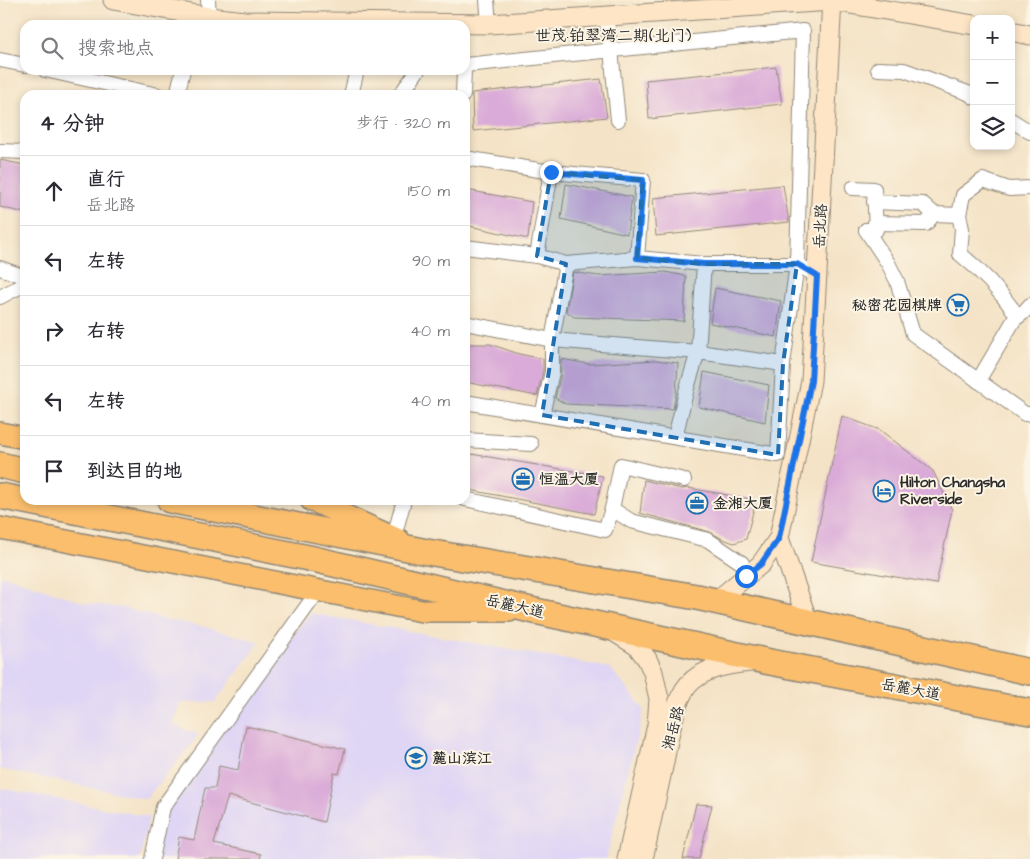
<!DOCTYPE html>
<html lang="zh">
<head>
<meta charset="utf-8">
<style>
  body { margin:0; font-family:"Architects Daughter","LXGW WenKai TC",sans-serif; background:#f7f7f7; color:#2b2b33 }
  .controls { position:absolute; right:15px; top:15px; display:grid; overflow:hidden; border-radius:10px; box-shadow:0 2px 8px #0003 }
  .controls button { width:45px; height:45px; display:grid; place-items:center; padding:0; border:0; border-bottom:1px solid #e1e1e2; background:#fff; color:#2b2b33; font:25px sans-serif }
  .stop { position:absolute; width:15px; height:15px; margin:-11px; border:4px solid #1a73e8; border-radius:50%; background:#fff }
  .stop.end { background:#1a73e8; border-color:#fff; box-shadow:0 1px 5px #0008 }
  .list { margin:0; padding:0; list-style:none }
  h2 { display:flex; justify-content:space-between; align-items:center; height:65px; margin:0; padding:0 20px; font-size:21px }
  h2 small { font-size:16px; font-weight:400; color:#7c7c81 }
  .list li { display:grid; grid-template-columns:32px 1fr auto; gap:15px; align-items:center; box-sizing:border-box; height:70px; padding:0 20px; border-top:1px solid #e1e1e2 }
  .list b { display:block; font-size:19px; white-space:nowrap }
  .list p { margin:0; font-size:16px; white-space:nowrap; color:#7c7c81 }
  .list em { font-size:16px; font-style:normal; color:#7c7c81 }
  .icon { flex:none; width:28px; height:28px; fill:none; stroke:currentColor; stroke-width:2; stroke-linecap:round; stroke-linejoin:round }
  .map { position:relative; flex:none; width:1030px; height:859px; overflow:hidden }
  .search { position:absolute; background:#fff; box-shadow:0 2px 8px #0003; left:20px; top:20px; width:450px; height:55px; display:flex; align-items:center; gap:12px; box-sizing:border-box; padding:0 18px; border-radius:15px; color:#7c7c81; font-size:19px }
  .panel { position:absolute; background:#fff; box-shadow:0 2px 8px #0003; left:20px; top:90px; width:450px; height:415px; border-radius:15px }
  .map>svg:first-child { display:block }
  .built { fill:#dfd5f5 }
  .building { fill:#daabd8 }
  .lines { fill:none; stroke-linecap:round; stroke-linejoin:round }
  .street-casing { stroke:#908778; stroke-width:16 }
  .secondary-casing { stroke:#908778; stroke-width:21 }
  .primary-casing { stroke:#908778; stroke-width:24 }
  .highway-casing { stroke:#908778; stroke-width:28 }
  .street { stroke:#fff; stroke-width:14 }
  .secondary { stroke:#fde5c5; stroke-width:19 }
  .primary { stroke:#fabe6d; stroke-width:21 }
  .highway { stroke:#fabe6d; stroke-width:25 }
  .route { stroke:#1a73e8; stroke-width:6 }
  .marked { fill:#1f6fb2; fill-opacity:0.2; stroke:#1f6fb2; stroke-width:4; stroke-dasharray:10 6; stroke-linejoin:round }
  .labels { text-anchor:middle; stroke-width:4; stroke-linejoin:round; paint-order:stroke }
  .street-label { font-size:15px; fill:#2b2b2b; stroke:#fcf5e5 }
  .poi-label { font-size:15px; font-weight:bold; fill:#2b2b2b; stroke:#fcf5e5; text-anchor:start }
  .neighbourhood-label { font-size:16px; fill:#2b2b2b; stroke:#fcf5e5 }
</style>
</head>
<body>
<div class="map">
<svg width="1030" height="859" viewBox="0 0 1030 859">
  <rect width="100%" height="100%" fill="#fcf5e5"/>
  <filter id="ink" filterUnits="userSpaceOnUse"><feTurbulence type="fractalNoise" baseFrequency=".02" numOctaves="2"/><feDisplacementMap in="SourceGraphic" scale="10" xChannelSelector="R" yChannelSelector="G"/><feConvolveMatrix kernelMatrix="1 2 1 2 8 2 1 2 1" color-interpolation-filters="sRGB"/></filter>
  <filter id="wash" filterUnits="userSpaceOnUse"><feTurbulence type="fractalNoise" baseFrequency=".0096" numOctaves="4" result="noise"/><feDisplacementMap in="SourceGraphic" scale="20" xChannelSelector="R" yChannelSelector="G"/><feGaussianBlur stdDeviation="1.12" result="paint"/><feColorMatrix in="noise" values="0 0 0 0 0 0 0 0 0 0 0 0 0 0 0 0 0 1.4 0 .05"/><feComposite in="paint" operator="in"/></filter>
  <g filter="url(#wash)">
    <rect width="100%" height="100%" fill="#f4e3c6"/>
    <g class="built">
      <polygon points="0,576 6,576 85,603 124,608 167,620 200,626 260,642 215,702 180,703 172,724 199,735 146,799 0,769"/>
      <polygon points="310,613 610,668 644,709 606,859 152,859 163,807"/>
      <polygon points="0,788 149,817 140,859 0,859"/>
    </g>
    <g id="blocks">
      <g class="building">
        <polygon points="776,67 782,104 649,119 646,80"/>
        <polygon points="601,79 607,117 473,131 472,93"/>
        <polygon points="0,160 25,165 25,213 0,207"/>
        <polygon points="566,184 632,197 627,234 561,219"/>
        <polygon points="783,185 789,222 656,236 653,198"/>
        <polygon points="466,190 532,202 528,239 465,225"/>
        <polygon points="573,272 598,276 665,272 686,276 684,321 574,317 566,311"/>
        <polygon points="715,288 781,301 776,337 710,323"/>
        <polygon points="465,344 490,344 519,354 543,359 543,371 537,396 465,382"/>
        <polygon points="561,359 589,364 656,360 678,363 676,394 673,409 566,404 555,398 561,374"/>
        <polygon points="704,372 769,385 765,422 699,407"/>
        <polygon points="842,416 880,430 933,471 952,510 936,584 811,562"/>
        <polygon points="465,453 603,476 594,514 465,489"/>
        <polygon points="644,480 682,489 688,488 756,500 746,539 734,543 723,539 710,532 640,513"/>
        <polygon points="246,726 345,749 339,774 334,773 324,822 228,796 214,844 261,854 260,859 175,859 179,837 194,840 205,788 215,788 219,766 238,770"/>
        <polygon points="696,804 712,805 699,859 683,859"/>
      </g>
    </g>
  </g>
  <g filter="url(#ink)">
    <use href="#blocks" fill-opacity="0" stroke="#908778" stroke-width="1"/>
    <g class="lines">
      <g class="street-casing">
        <g id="street">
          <polyline points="208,0 209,17"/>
          <polyline points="487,0 489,24"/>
          <polyline points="606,16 611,50 618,120"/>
          <polyline points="0,60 25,65"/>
          <polyline points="465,65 803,31 797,264 783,364 778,455 465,402"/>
          <polyline points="878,69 904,70 968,93 974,97"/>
          <polyline points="45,70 158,95"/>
          <polyline points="177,95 183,70"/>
          <polyline points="351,95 357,70"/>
          <polyline points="400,95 418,70"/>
          <polyline points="463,95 464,70"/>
          <polyline points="1011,120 1030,132"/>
          <polyline points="0,151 25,152"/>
          <polyline points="465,158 551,172 537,256"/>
          <polyline points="551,172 643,180 637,258"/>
          <polyline points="853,188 874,189 876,230 866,230"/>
          <polyline points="874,202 923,204 934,214 959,215"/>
          <polyline points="875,223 926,224 934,214"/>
          <polyline points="866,230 888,263 897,281 913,334 1025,414 1030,414"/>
          <polyline points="465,247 537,256 566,264 637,258 704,264 797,264 817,276"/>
          <polyline points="0,268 25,277"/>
          <polyline points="0,297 25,284"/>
          <polyline points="1015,319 1023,313 1030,305"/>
          <polyline points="465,323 552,340 566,264"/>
          <path d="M978,381L1017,315C1000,291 983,272 960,254L962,229L959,215L963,195L983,180L1009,189L1030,188"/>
          <polyline points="542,415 552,372 552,340 698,352 704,264"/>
          <polyline points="675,437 687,388 698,352 783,364"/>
          <polyline points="465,440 531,444"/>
          <polyline points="465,499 605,530 612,509 621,465 684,480"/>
          <polyline points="612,509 631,521 708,540 742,563"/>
          <polyline points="394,537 404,500"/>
          <polyline points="152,859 163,807 318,591"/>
        </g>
      </g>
      <g class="secondary-casing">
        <g id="secondary">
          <polyline points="113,0 209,17 245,21 489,24 832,1 974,25"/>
          <polyline points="1011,31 1030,35"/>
          <polyline points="779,538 808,622"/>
          <polyline points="715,602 761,564 779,538 811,381 832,0"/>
          <polyline points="616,633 637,646 647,659 653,672 659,699 657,725 627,859"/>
          <path d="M643,859C650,827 657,794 664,762C668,742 674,701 688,685C703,668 728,664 751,662"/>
        </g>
      </g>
      <g class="primary-casing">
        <g id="primary">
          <polyline points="0,433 25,438"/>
          <polyline points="311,500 399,540"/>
          <polyline points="0,528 422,611 509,611"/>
        </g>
      </g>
      <g class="highway-casing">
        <g id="highway">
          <polyline points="0,465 25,471"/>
          <polyline points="0,496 309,558 535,611 770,662 1030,712"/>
          <polyline points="170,500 427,552 697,597 1030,672"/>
        </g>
      </g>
      <use href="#street" class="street"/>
      <use href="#secondary" class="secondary"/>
      <use href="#primary" class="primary"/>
      <use href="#highway" class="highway"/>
    </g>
  </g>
  <g class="lines" filter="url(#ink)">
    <polyline class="route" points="551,172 643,180 637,258 704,264 797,264 817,276 811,381 779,538 761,564 746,576"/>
  </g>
  <path class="marked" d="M551,172L643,180L637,258L704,264H797L783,364L778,455L542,415L566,264L537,256Z"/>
  <defs>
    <g id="supermarket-ring" transform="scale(1.125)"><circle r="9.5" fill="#fcf5e5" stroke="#1f6fb2" stroke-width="1.5"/><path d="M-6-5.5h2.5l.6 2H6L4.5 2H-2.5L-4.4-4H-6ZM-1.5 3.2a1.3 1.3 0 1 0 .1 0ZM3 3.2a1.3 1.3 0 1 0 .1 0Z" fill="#1f6fb2"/></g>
    <g id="office-ring" transform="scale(1.125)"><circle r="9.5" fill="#fcf5e5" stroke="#1f6fb2" stroke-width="1.5"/><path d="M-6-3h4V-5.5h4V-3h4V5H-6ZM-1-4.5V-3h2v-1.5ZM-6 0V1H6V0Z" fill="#1f6fb2"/></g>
    <g id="hotel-ring" transform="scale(1.125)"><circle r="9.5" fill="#fcf5e5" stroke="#1f6fb2" stroke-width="1.5"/><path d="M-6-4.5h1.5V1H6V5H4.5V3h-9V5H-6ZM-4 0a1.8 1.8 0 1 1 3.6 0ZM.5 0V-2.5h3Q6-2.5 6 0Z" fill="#1f6fb2"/></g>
    <g id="school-ring" transform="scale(1.125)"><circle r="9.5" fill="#fcf5e5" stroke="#1f6fb2" stroke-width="1.5"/><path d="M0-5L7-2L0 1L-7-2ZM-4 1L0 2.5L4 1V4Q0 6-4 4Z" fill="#1f6fb2"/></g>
  </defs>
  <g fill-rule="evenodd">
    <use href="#supermarket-ring" x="958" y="305"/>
    <use href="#office-ring" x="523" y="479"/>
    <use href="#hotel-ring" x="884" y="491"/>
    <use href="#office-ring" x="697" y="503"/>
    <use href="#school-ring" x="416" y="758"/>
  </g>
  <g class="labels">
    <g class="street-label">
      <text transform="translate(820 226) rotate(-87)" y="5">岳北路</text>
      <text transform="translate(515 606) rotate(13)" y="5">岳麓大道</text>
      <text transform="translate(911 689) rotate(11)" y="5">岳麓大道</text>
      <text transform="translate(673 728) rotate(-75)" y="5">湘岳路</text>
    </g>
    <g class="poi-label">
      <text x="942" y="310" text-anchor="end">秘密花园棋牌</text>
      <text x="539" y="484">恒温大厦</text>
      <text x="900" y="487">Hilton Changsha<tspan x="900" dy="17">Riverside</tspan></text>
      <text x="713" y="508">金湘大厦</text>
      <text x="432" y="763">麓山滨江</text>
    </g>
    <g class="neighbourhood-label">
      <text x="613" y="41">世茂·铂翠湾二期(北门)</text>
    </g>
  </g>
</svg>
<div class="controls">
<button>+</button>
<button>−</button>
<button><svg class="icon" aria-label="layers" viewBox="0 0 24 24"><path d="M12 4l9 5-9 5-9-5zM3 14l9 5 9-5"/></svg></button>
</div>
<div class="stop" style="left:746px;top:576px"></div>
<div class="stop end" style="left:551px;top:172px"></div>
<div class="search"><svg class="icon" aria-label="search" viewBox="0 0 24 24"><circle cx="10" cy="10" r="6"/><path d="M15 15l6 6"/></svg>搜索地点</div>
<section class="panel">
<h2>4 分钟<small>步行 · 320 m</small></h2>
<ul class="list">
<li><svg class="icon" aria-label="ahead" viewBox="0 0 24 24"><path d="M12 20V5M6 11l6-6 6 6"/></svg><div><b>直行</b><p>岳北路</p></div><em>150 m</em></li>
<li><svg class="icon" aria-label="left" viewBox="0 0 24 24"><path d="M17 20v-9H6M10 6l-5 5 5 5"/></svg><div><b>左转</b></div><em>90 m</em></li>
<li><svg class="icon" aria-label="right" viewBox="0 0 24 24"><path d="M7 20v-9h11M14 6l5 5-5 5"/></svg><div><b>右转</b></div><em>40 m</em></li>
<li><svg class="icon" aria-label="left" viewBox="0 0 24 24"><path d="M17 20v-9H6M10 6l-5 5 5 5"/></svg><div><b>左转</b></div><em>40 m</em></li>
<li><svg class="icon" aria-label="arrive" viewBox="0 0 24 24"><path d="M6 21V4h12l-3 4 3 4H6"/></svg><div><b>到达目的地</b></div></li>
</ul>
</section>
</div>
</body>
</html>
